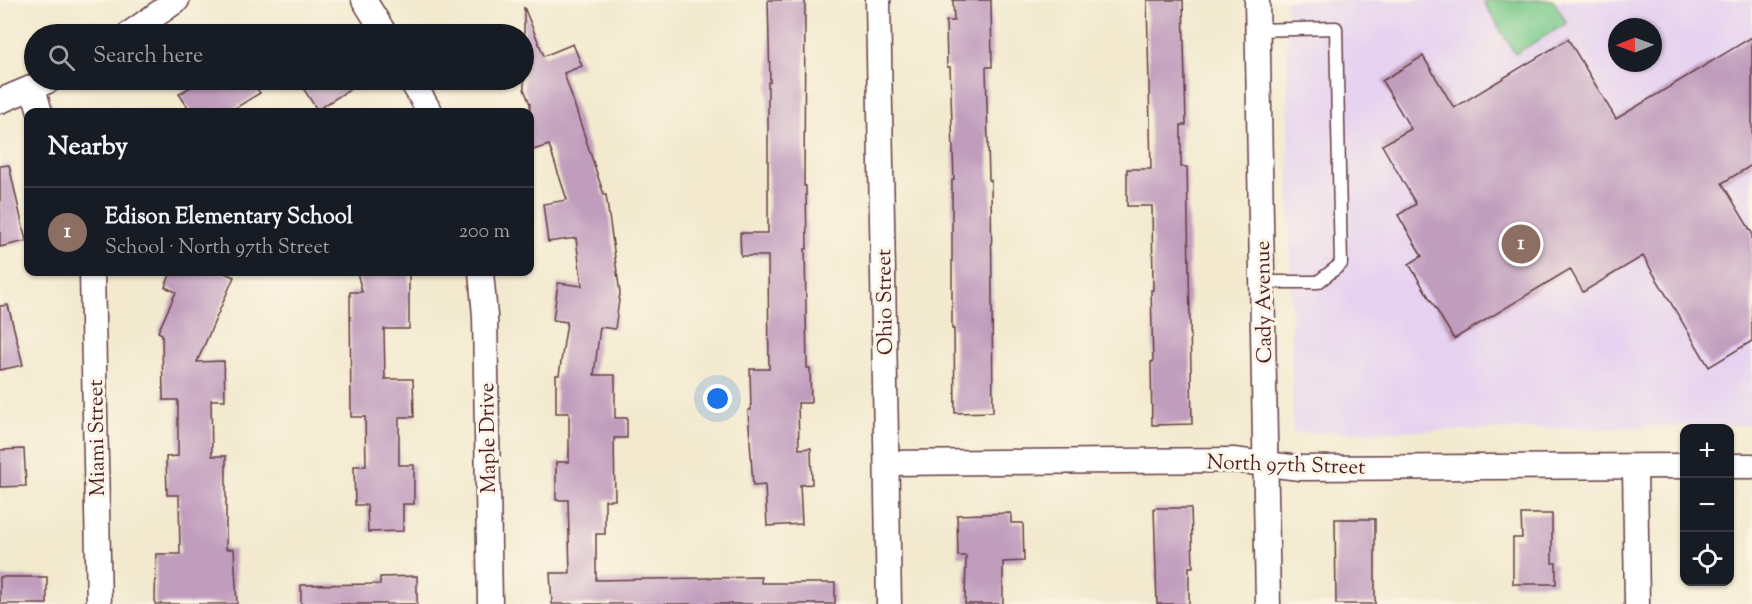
<!DOCTYPE html>
<html lang="en">
<head>
<meta charset="utf-8">
<style>
  body { margin:0; font-family:"Sorts Mill Goudy",serif; background:#20242c; color:#f1f3f6 }
  .controls { position:absolute; right:18px; bottom:18px; display:grid; overflow:hidden; border-radius:12px; box-shadow:0 2px 4px #0004 }
  .controls button { width:54px; height:54px; display:grid; place-items:center; padding:0; border:0; border-bottom:2px solid #363941; background:#171b24; color:#f1f3f6; font:30px sans-serif }
  .compass { position:absolute; left:1608px; top:18px; width:54px; height:54px; border-radius:50%; background:#171b24; box-shadow:0 2px 4px #0004; rotate:269deg }
  .you { position:absolute; left:718px; top:399px; width:21px; height:21px; margin:-15px; border:4px solid #fff; border-radius:50%; background:#1a73e8; box-shadow:0 0 0 9px #1a73e833 }
  .badge { display:grid; place-items:center; width:39px; height:39px; border-radius:50%; background:#ea580c; color:#fff; font-size:20px; font-weight:700 }
  .pin { position:absolute; translate:-50% -50%; border:3px solid #fff; box-shadow:0 2px 6px #0006 }
  .list { margin:0; padding:0; list-style:none }
  h2 { display:flex; justify-content:space-between; align-items:center; height:78px; margin:0; padding:0 24px; font-size:26px }
  h2 small { font-size:20px; font-weight:400; color:#9ea1a6 }
  .list li { display:grid; grid-template-columns:39px 1fr auto; gap:18px; align-items:center; box-sizing:border-box; height:90px; padding:0 24px; border-top:2px solid #363941 }
  .list b { display:block; font-size:22px; white-space:nowrap }
  .list p { margin:0; font-size:20px; white-space:nowrap; color:#9ea1a6 }
  .list em { font-size:20px; font-style:normal; color:#9ea1a6 }
  .icon { flex:none; width:33px; height:33px; fill:none; stroke:currentColor; stroke-width:2; stroke-linecap:round; stroke-linejoin:round }
  .map { position:relative; flex:none; width:1752px; height:604px; overflow:hidden }
  .search { position:absolute; background:#171b24; box-shadow:0 2px 4px #0004; left:24px; top:24px; width:510px; height:66px; display:flex; align-items:center; gap:15px; box-sizing:border-box; padding:0 21px; border-radius:33px; color:#9ea1a6; font-size:22px }
  .panel { position:absolute; background:#171b24; box-shadow:0 2px 4px #0004; left:24px; top:108px; width:510px; height:168px; border-radius:12px }
  .map>svg:first-child { display:block }
  .built { fill:#e6d2f0; fill-rule:evenodd }
  .green { fill:#79c98b; stroke:#62745b; stroke-width:1.5 }
  .building { fill:#c09cbd }
  .lines { fill:none; stroke-linecap:round; stroke-linejoin:round }
  .lane-casing { stroke:#633d43; stroke-width:15 }
  .street-casing { stroke:#633d43; stroke-width:27 }
  .lane { stroke:#fff; stroke-width:12 }
  .street { stroke:#fff; stroke-width:24 }
  .labels { text-anchor:middle; stroke-width:6; stroke-linejoin:round; paint-order:stroke }
  .street-label { font-size:21px; fill:#4a1f2b; stroke:#fcf5e5 }
</style>
</head>
<body>
<div class="map">
<svg width="1752" height="604" viewBox="0 0 1752 604">
  <rect width="100%" height="100%" fill="#fcf5e5"/>
  <filter id="ink" filterUnits="userSpaceOnUse"><feTurbulence type="fractalNoise" baseFrequency=".0167" numOctaves="2"/><feDisplacementMap in="SourceGraphic" scale="12" xChannelSelector="R" yChannelSelector="G"/><feConvolveMatrix kernelMatrix="1 2 1 2 8 2 1 2 1" color-interpolation-filters="sRGB"/></filter>
  <filter id="wash" filterUnits="userSpaceOnUse"><feTurbulence type="fractalNoise" baseFrequency=".008" numOctaves="4" result="noise"/><feDisplacementMap in="SourceGraphic" scale="24" xChannelSelector="R" yChannelSelector="G"/><feGaussianBlur stdDeviation="1.35" result="paint"/><feColorMatrix in="noise" values="0 0 0 0 0 0 0 0 0 0 0 0 0 0 0 0 0 1.4 0 .05"/><feComposite in="paint" operator="in"/></filter>
  <g filter="url(#wash)">
    <rect width="100%" height="100%" fill="#f2e9ce"/>
    <path class="built" d="M1286,0H1752V425L1293,433ZM1617,27H1653V63H1617Z"/>
    <polygon class="green" points="1488,0 1553,0 1567,23 1515,54 1484,2"/>
    <g id="blocks">
      <g class="building">
        <polygon points="768,0 805,0 804,186 806,186 807,249 805,249 807,368 810,368 811,403 798,403 799,449 811,448 812,484 800,485 802,524 767,526 765,485 753,486 748,410 751,410 750,369 769,369 768,256 741,256 740,233 768,233 768,82 770,82"/>
        <polygon points="953,0 991,0 992,67 986,67 989,180 991,180 993,412 955,413 954,329 952,329 952,180 954,180 950,67 947,67 946,21 954,21"/>
        <polygon points="1147,0 1183,0 1186,125 1181,125 1181,167 1187,167 1192,424 1152,425 1151,362 1153,362 1151,290 1153,290 1152,206 1127,206 1127,169 1151,169"/>
        <polygon points="524,7 544,56 573,44 582,66 564,73 604,195 606,195 620,293 615,329 600,327 594,375 615,375 615,418 627,418 627,438 614,438 615,500 605,500 605,534 596,534 596,580 761,577 761,583 835,583 835,604 552,604 550,573 570,573 568,500 556,500 556,462 569,462 569,413 556,413 556,375 559,375 567,322 553,320 558,283 582,286 576,238 548,242 543,204 567,200 549,145 530,151 530,104 524,89"/>
        <polygon points="1752,37 1752,165 1722,183 1752,233 1752,341 1709,367 1643,256 1583,292 1570,269 1454,339 1409,264 1422,256 1398,215 1416,204 1382,145 1411,129 1382,81 1423,56 1454,108 1568,39 1616,119"/>
        <polygon points="202,80 251,80 260,93 229,112 191,112 179,94"/>
        <polygon points="298,80 365,80 317,110"/>
        <polygon points="9,165 26,241 0,247 0,166"/>
        <polygon points="171,272 222,272 234,277 197,362 224,361 225,400 211,400 212,456 226,456 226,549 234,549 237,604 155,604 156,554 180,554 179,495 167,495 166,457 178,456 178,400 163,400 162,334 158,332 176,292 165,287"/>
        <polygon points="357,272 409,272 409,329 384,329 385,379 413,379 414,417 399,417 399,465 414,465 414,504 403,504 403,531 368,532 367,505 355,505 354,466 366,466 365,417 351,417 350,292 362,292"/>
        <polygon points="8,305 23,365 0,370 0,306"/>
        <polygon points="24,449 26,486 0,487 0,450"/>
        <polygon points="1154,508 1191,508 1193,567 1189,567 1189,604 1157,604"/>
        <polygon points="1011,513 1011,523 1023,523 1024,561 1003,562 1003,604 965,604 966,556 958,556 957,515"/>
        <polygon points="1521,514 1552,514 1552,563 1556,563 1556,584 1513,584 1513,538 1522,538"/>
        <polygon points="1335,519 1375,519 1375,604 1336,604"/>
        <polygon points="417,576 417,604 301,604 301,585 380,584 380,577"/>
        <rect x="0" y="577" width="47" height="27"/>
      </g>
    </g>
  </g>
  <g filter="url(#ink)">
    <use href="#blocks" fill-opacity="0" stroke="#633d43" stroke-width="1.5"/>
    <g class="lines">
      <g class="lane-casing">
        <polyline id="lane" points="1258,30 1336,28 1341,264 1318,282 1262,282"/>
      </g>
      <g class="street-casing">
        <g id="street">
          <polyline points="364,0 385,34"/>
          <polyline points="878,0 889,604"/>
          <polyline points="1257,0 1268,604"/>
          <polyline points="129,34 177,0"/>
          <polyline points="411,80 430,112"/>
          <polyline points="33,88 40,112"/>
          <polyline points="0,101 50,80"/>
          <polyline points="92,272 99,604"/>
          <polyline points="481,272 485,316 490,604"/>
          <polyline points="887,463 1233,460 1300,468 1684,466"/>
          <polyline points="1730,466 1752,466"/>
          <polyline points="1635,467 1637,604"/>
        </g>
      </g>
      <use href="#lane" class="lane"/>
      <use href="#street" class="street"/>
    </g>
  </g>
  <g class="labels">
    <g class="street-label">
      <text transform="translate(884 302) rotate(-91)" y="7">Ohio Street</text>
      <text transform="translate(1263 302) rotate(-91)" y="7">Cady Avenue</text>
      <text transform="translate(96 438) rotate(-91)" y="7">Miami Street</text>
      <text transform="translate(487 438) rotate(-91)" y="7">Maple Drive</text>
      <text transform="translate(1286 464) rotate(2)" y="7">North 97th Street</text>
    </g>
  </g>
</svg>
<div class="controls">
<button>+</button>
<button>−</button>
<button><svg class="icon" aria-label="locate" viewBox="0 0 24 24"><circle cx="12" cy="12" r="6"/><path d="M12 2v4M12 18v4M2 12h4M18 12h4"/></svg></button>
</div>
<svg class="compass" viewBox="-18 -18 36 36"><path d="M0-13l5 13h-10z" fill="#e53935"/><path d="M0 13l5-13h-10z" fill="#9ea1a6"/></svg>
<div class="you"></div>
<div class="pin badge" style="left:1521px;top:244px;background:#8d6e63">1</div>
<div class="search"><svg class="icon" aria-label="search" viewBox="0 0 24 24"><circle cx="10" cy="10" r="6"/><path d="M15 15l6 6"/></svg>Search here</div>
<section class="panel">
<h2>Nearby<small></small></h2>
<ul class="list">
<li><span class="badge" style="background:#8d6e63">1</span><div><b>Edison Elementary School</b><p>School · North 97th Street</p></div><em>200 m</em></li>
</ul>
</section>
</div>
</body>
</html>
